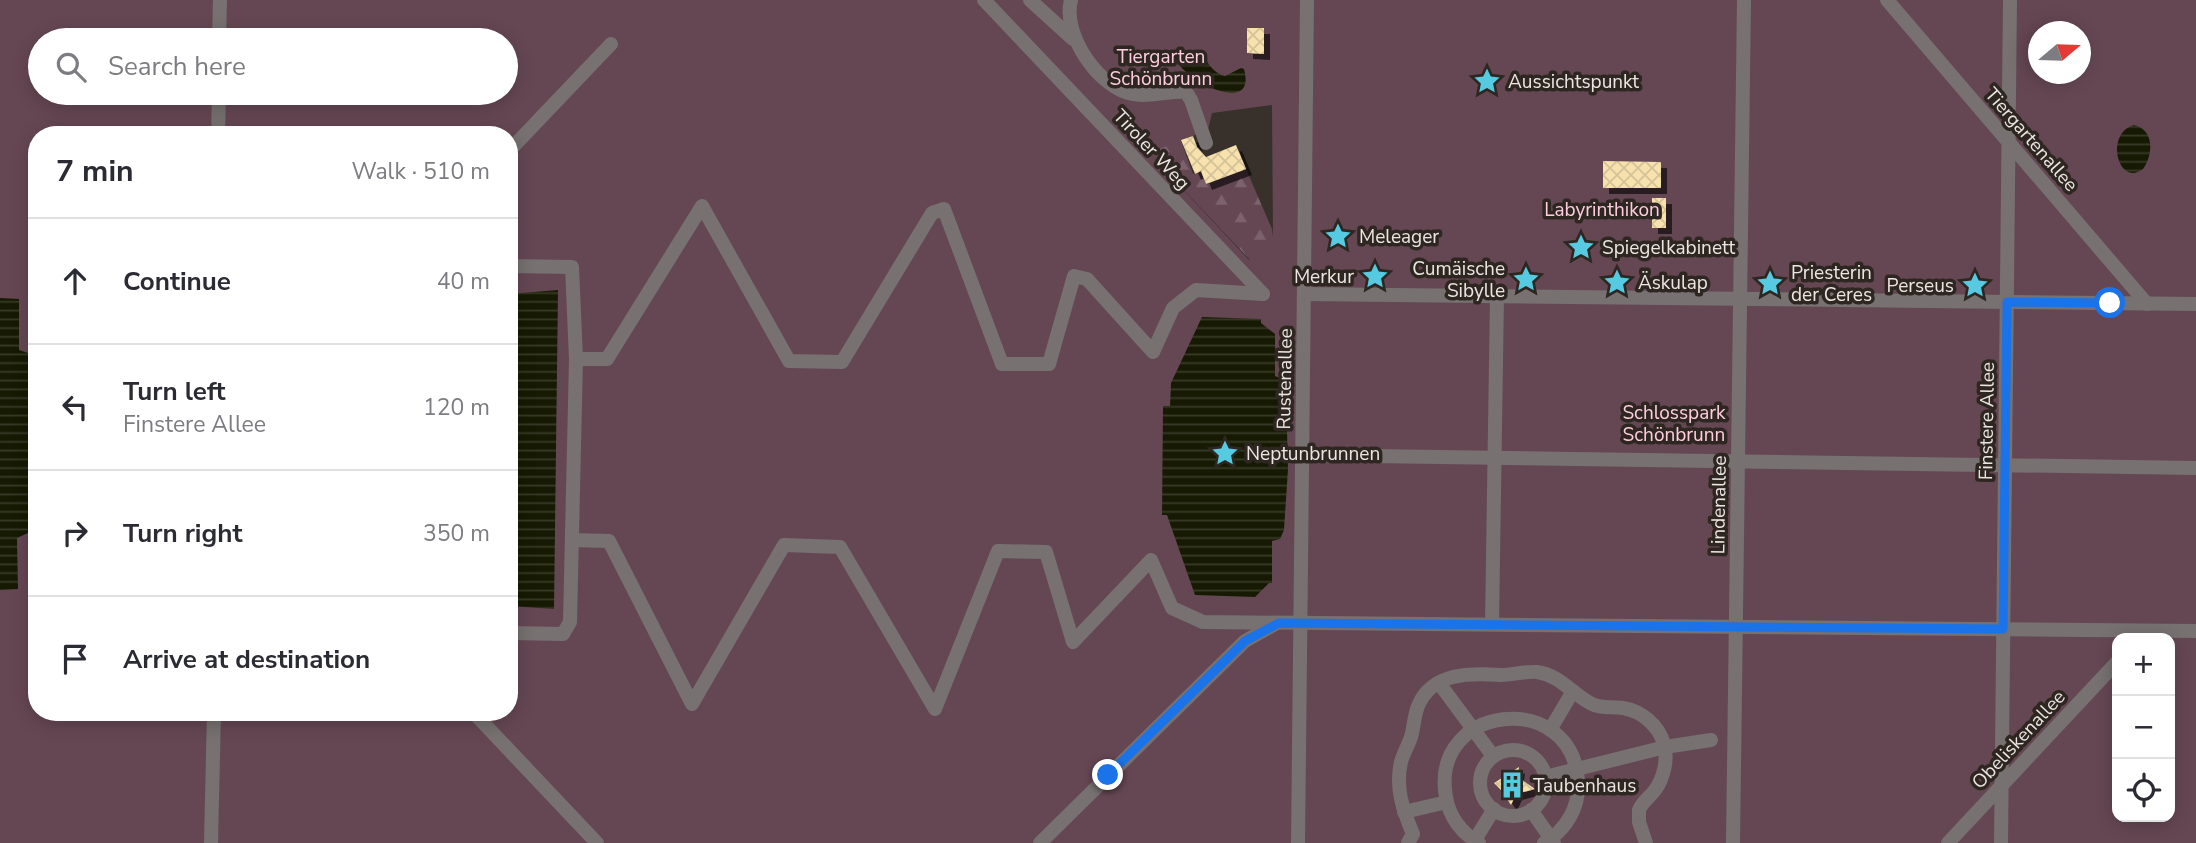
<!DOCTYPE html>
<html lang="en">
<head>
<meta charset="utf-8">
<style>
  body { margin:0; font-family:"Nunito Sans",sans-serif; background:#f7f7f7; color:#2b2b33 }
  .controls { position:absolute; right:21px; bottom:21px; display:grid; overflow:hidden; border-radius:14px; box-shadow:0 4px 18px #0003 }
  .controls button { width:63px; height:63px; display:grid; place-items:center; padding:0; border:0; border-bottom:2px solid #e1e1e2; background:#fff; color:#2b2b33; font:35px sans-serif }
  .compass { position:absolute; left:2028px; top:21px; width:63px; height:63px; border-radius:50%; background:#fff; box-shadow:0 4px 18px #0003; rotate:71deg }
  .stop { position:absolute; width:21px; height:21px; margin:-16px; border:5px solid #1a73e8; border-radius:50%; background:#fff }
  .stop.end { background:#1a73e8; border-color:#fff; box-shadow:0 2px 7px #0008 }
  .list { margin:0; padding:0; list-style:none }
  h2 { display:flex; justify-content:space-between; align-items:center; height:91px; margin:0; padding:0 28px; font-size:30px }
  h2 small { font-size:23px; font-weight:400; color:#7c7c81 }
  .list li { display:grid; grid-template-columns:46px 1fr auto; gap:21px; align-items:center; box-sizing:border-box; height:126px; padding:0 28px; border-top:2px solid #e1e1e2 }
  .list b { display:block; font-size:26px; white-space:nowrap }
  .list p { margin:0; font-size:23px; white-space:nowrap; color:#7c7c81 }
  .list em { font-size:23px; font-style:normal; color:#7c7c81 }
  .icon { flex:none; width:38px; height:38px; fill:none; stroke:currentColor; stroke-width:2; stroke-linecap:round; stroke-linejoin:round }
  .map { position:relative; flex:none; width:2196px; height:843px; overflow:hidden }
  .search { position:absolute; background:#fff; box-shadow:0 4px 18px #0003; left:28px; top:28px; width:490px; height:77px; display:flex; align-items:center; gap:18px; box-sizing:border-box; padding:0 24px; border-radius:38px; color:#7c7c81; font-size:26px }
  .panel { position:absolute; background:#fff; box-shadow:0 4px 18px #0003; left:28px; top:126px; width:490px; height:595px; border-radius:28px }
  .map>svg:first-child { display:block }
  .forest { fill:url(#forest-firs) }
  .park { fill:#654753; fill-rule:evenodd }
  .water { fill:url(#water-rules) }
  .building { fill:url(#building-cross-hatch); filter:url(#shadow) }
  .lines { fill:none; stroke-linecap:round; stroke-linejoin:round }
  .street { stroke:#777171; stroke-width:14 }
  .route { stroke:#1a73e8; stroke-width:9 }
  .labels { text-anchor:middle; stroke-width:7; stroke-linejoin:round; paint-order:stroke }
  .park-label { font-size:19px; fill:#ffcde0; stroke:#2e2621 }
  .poi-label { font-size:19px; fill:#ebe6e3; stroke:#2e2621; text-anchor:start }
  .street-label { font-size:19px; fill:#ebe6e3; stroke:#2e2621 }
</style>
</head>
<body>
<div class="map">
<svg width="2196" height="843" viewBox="0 0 2196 843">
  <defs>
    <pattern id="forest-firs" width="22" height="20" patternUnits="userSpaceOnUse" patternTransform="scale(1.75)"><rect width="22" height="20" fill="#654753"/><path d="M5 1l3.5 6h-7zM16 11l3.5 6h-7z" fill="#7b626c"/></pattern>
    <pattern id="water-rules" width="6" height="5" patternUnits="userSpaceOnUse" patternTransform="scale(1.75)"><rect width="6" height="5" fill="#161a02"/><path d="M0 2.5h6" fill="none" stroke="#383b27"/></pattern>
    <pattern id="building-cross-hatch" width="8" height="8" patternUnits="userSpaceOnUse" patternTransform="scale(1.75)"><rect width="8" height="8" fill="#f7e1ad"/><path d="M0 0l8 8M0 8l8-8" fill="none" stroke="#d4c298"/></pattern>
    <filter id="shadow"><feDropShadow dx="6" dy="6" stdDeviation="0" flood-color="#0009"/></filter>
  </defs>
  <rect width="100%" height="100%" fill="#38302b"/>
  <polygon class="forest" points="1197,134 1181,141 1193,174 1201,171 1207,184 1216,181 1215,177 1246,169 1272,229 1273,237 1250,260 1148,152"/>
  <path class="park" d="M0,0H2196V843H0ZM2038,32H2080V74H2038ZM40,40H506V93H40ZM1272,105L1273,236L1249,260L1149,153L1208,130L1212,113ZM37,135H509V712H37ZM2117,638H2170V817H2117Z"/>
  <g class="water">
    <path d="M1196,50C1208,59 1210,72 1225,76L1241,68L1244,69C1257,116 1189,82 1179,64C1182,54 1185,51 1196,50Z"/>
    <path d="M2134,125C2155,130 2153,155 2143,169C2118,188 2104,133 2134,125Z"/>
    <polygon points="558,290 554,609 509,606 509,294"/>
    <polygon points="0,298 19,299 19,350 28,353 37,361 37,524 28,533 17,538 18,589 0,590"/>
    <polygon points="1202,317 1261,319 1261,323 1275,334 1275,376 1282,379 1286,387 1288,469 1284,530 1280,539 1272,541 1272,583 1269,583 1255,597 1195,595 1167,515 1162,515 1163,406 1170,406 1171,383"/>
  </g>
  <g class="building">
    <polygon points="1247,28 1264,28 1264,54 1247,53"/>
    <polygon points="1193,136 1197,147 1206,157 1236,145 1246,169 1206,184 1201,171 1195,174 1181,140"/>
    <polygon points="1603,161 1661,162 1661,188 1603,188"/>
    <rect x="1652" y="198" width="14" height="30"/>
    <polygon points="1519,767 1518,777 1535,789 1516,794 1511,805 1501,790 1494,783"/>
  </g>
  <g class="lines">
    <g class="street">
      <polyline points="984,0 1263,294"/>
      <polyline points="1030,0 1073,39"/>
      <path d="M1071,0C1062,34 1098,87 1132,94C1150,98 1168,90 1186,92L1191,100L1206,143"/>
      <polyline points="1887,0 2147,304"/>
      <polyline points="219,40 220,0"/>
      <polyline points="218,135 219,93"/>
      <polyline points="509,151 611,44"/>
      <polyline points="509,266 572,267 576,359 570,622 563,634 509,633"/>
      <polyline points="1304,294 2196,304"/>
      <polyline points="576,359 607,359 702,206 789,361 842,362 932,213 944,209 1002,364 1049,364 1074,276 1087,279 1153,352 1173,308 1196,290 1263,294"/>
      <polyline points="1302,455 2196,468"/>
      <polyline points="572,540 609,541 692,704 784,545 840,547 935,709 998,551 1046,552 1073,642 1151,560 1172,608 1203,622 2196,631"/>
      <polyline points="1492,624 1497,296"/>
      <polyline points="1439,683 1493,756"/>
      <polyline points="473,712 597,843"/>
      <polyline points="1550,730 1573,691"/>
      <circle cx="1513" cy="783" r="33"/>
      <polyline points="1545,777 1665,747 1711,740"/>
      <polyline points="1531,810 1554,843"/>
      <polyline points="1404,812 1447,802"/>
      <polyline points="211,843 214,712"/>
      <polyline points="1040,843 1245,641 1277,623"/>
      <polyline points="1298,843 1307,0"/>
      <path d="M1408,843L1413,834C1403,810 1395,788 1401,762C1403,754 1408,746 1411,737C1414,727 1414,716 1418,706C1432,672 1470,673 1500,675C1512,675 1526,671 1537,672C1560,675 1572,694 1592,704C1602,709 1612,706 1623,708C1642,711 1659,726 1664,744C1668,759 1664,778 1655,790C1650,797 1642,802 1639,810V822L1646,843"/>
      <polyline points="1473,843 1494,809"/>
      <path d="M1479,843C1461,833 1449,816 1446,797C1429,704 1572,688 1578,781C1580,807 1566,830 1544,843"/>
      <polyline points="1733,843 1744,0"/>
      <polyline points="1948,843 2117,662"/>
      <polyline points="2001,843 2010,0"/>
    </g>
  </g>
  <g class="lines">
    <polyline class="route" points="1108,775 1245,641 1279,623 2003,629 2007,302 2110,303"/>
  </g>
  <defs>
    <g id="sight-bare" transform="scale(2.1)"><path d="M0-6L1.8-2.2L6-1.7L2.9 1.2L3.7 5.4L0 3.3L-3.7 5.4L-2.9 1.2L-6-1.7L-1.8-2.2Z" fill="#55cae0" stroke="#2e2621" stroke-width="2.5" paint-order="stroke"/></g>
    <g id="building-bare" transform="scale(2.1)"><path d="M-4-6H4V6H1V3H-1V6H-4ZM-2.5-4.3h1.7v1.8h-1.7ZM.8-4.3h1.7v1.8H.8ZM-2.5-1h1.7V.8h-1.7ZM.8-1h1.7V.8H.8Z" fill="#55cae0" stroke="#2e2621" stroke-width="2.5" paint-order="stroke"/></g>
  </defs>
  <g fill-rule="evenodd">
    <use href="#sight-bare" x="1487" y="81"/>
    <use href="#sight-bare" x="1338" y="236"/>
    <use href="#sight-bare" x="1581" y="247"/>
    <use href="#sight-bare" x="1375" y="276"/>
    <use href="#sight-bare" x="1526" y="279"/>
    <use href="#sight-bare" x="1617" y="282"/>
    <use href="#sight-bare" x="1770" y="283"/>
    <use href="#sight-bare" x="1975" y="285"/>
    <use href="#sight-bare" x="1225" y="453"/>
    <use href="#building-bare" x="1512" y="785"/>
  </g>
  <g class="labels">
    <g class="park-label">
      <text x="1161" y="63">Tiergarten<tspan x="1161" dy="22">Schönbrunn</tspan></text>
      <text x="1602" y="216">Labyrinthikon</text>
      <text x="1674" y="419">Schlosspark<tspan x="1674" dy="22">Schönbrunn</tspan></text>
    </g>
    <g class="poi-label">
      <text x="1508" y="88">Aussichtspunkt</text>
      <text x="1359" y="243">Meleager</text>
      <text x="1602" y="254">Spiegelkabinett</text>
      <text x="1505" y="275" text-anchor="end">Cumäische<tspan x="1505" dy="22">Sibylle</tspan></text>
      <text x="1791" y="279">Priesterin<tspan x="1791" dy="22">der Ceres</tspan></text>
      <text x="1354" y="283" text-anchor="end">Merkur</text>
      <text x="1638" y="289">Äskulap</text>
      <text x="1954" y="292" text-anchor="end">Perseus</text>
      <text x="1246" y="460">Neptunbrunnen</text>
      <text x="1533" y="792">Taubenhaus</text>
    </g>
    <g class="street-label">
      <text transform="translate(2032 139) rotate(49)" y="7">Tiergartenallee</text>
      <text transform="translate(1152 149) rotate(47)" y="7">Tiroler Weg</text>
      <text transform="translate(1284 379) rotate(-89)" y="7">Rustenallee</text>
      <text transform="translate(1986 421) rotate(-89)" y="7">Finstere Allee</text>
      <text transform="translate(1718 505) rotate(-89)" y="7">Lindenallee</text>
      <text transform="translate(2018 739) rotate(-47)" y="7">Obeliskenallee</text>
    </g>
  </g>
</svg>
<div class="controls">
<button>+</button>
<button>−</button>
<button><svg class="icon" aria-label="locate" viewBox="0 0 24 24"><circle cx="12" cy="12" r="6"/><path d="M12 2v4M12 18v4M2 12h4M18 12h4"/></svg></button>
</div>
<svg class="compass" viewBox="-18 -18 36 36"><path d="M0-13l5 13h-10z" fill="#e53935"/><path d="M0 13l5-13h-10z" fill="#7c7c81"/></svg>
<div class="stop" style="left:2110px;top:303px"></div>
<div class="stop end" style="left:1108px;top:775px"></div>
<div class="search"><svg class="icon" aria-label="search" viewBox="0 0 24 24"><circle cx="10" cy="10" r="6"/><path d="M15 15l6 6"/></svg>Search here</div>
<section class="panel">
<h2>7 min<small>Walk · 510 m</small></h2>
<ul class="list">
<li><svg class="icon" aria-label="ahead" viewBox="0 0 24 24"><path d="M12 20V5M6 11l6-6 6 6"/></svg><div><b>Continue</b></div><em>40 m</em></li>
<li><svg class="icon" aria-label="left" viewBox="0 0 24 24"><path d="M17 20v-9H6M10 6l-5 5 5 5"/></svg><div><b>Turn left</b><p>Finstere Allee</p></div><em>120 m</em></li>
<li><svg class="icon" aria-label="right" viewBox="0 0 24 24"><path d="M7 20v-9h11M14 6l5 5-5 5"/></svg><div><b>Turn right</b></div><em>350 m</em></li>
<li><svg class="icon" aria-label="arrive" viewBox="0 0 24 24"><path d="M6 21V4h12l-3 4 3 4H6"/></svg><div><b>Arrive at destination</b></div></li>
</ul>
</section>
</div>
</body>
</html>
